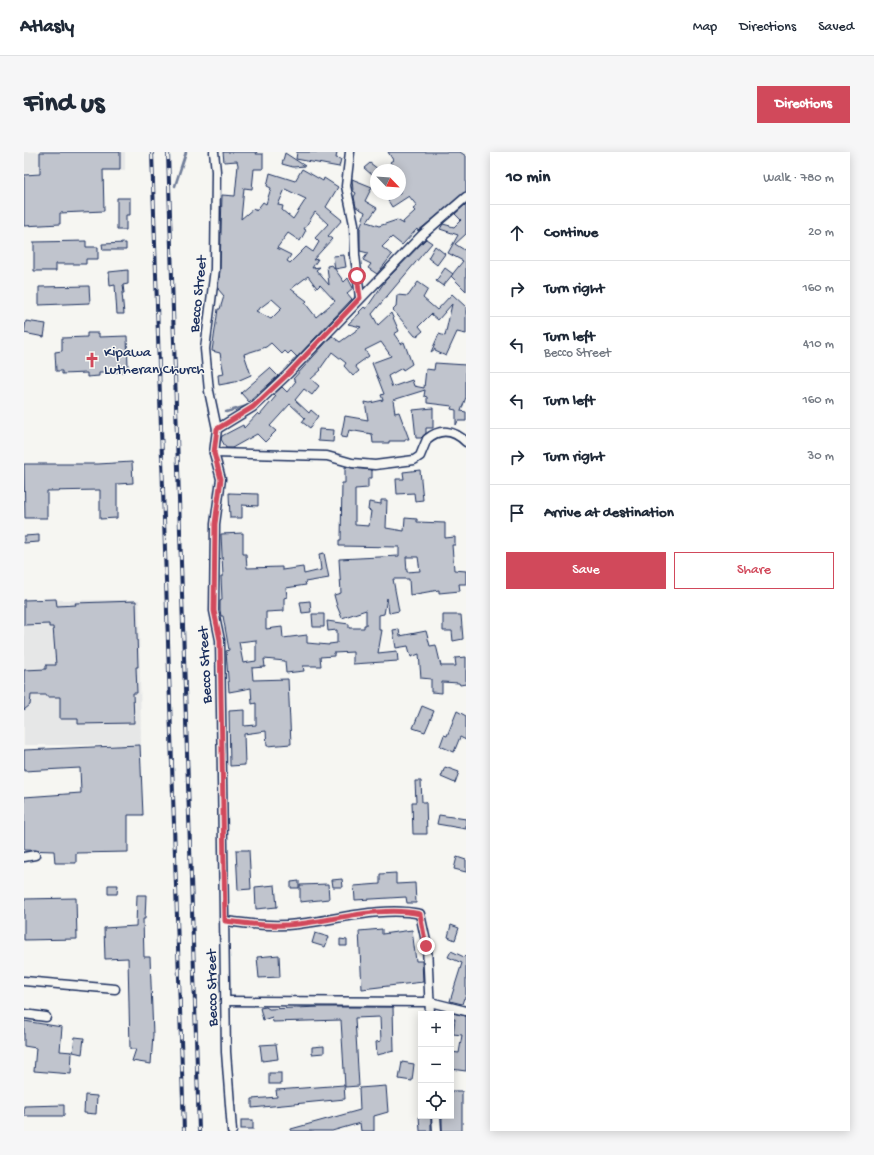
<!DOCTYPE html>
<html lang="en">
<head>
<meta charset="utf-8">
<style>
  body { margin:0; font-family:"Gochi Hand",sans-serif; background:#f6f6f7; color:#1f2937 }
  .controls { position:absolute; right:12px; bottom:12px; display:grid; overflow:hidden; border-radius:0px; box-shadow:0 2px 10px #0003 }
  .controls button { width:36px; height:36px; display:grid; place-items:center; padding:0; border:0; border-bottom:1px solid #e0e1e3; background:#fff; color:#1f2937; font:20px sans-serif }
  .compass { position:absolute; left:346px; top:12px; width:36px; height:36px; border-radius:50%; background:#fff; box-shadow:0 2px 10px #0003; rotate:115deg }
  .stop { position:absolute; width:12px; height:12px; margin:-9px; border:3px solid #d1495b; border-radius:50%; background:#fff }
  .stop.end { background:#d1495b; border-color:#fff; box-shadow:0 1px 4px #0008 }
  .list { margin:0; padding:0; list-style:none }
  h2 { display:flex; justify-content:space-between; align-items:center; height:52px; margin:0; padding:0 16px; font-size:17px }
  h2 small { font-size:13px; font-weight:400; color:#747a83 }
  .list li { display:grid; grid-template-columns:26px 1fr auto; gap:12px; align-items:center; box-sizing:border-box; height:56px; padding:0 16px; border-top:1px solid #e0e1e3 }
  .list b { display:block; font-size:15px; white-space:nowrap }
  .list p { margin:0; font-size:13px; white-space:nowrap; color:#747a83 }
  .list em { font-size:13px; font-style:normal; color:#747a83 }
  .actions { display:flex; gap:8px; padding:12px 16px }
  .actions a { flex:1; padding:9px 0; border:1px solid #d1495b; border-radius:0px; text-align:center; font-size:14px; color:#d1495b }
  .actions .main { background:#d1495b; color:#fff }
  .icon { flex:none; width:22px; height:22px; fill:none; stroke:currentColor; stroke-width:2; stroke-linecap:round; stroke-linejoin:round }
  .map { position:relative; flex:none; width:442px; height:979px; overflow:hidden; border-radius:0px }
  header { display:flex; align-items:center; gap:24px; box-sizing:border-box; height:56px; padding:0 20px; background:#fff; border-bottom:1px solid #e0e1e3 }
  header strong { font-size:19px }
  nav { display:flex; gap:22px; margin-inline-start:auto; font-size:14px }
  .intro { display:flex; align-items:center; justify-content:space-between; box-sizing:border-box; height:96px; padding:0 24px }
  h1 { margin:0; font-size:28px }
  .button { padding:10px 18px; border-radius:0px; background:#d1495b; color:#fff; font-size:14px; font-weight:700 }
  main { display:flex; gap:24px; padding:0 24px }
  aside { flex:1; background:#fff; border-radius:0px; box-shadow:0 2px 10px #0003 }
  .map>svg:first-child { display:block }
  .built { fill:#e6e7e7 }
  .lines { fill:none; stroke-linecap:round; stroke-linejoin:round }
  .stream { stroke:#717e99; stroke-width:2.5 }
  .building { fill:#c0c4cd; stroke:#1b2f5e; fill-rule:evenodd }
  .minor-casing { stroke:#1b2f5e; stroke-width:11 }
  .minor { stroke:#f6f6f2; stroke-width:8 }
  .rail-casing { stroke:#1b2f5e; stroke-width:4 }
  .rail { stroke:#f6f6f2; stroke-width:2.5; stroke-dasharray:8; stroke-linecap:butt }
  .route { stroke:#d1495b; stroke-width:5 }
  .labels { text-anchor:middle; stroke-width:3; stroke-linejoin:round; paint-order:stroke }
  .street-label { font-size:15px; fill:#1b2f5e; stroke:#f6f6f2 }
  .poi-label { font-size:15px; fill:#1b2f5e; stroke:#f6f6f2; text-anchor:start }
</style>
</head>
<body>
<header>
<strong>Atlasly</strong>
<nav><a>Map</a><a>Directions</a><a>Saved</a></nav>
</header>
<div class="intro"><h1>Find us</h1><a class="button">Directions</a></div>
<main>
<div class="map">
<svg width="442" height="979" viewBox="0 0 442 979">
  <rect width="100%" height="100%" fill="#f6f6f2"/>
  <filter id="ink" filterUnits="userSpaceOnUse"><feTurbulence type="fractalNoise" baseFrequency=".025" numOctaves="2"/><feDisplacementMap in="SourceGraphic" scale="8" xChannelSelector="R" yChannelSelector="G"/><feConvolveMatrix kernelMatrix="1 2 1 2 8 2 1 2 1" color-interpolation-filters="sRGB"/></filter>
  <g filter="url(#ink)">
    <g class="built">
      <polygon points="0,0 101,0 101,19 0,21"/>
      <polygon points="0,448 115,448 117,593 0,593"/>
    </g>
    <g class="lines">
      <g class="stream">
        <polyline points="151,34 162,0"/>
        <polyline points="327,93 326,104 329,118"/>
        <polyline points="325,153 331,146 332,138"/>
        <polyline points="260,221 276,201 291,188"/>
        <polyline points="202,260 223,254"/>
      </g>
    </g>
    <g class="building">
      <polygon points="16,0 96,0 96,18 79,18 80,59 36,61 36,72 0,74 0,23 16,22"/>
      <path d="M199,0H233L232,2H239V17H230L228,37L220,36L217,67L230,56L232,59L239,50L242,52L247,36L243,34L246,21L271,29L278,17L299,29L300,26L314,35L302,55L318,68L304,84L308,87L289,108L294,107L288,116L296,115L292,118L305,133L303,114L308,113L320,130L324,126L329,136L323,141L328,147L273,205L267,199L264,202L261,199L258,202L247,191L242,195L220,202L227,223L211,230L195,233L194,223L200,222L196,201L188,199L194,157H196L200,144L194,137L196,117L198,43L211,44L214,13L213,9L200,10ZM261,37L282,47L269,67L258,58L259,54L254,53ZM291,60L304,72L291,86L295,90L289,100L282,95L266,111L263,109L267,103L253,96L264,81L276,89L282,78L280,77ZM284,124L293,136L296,133L311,149L292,165L281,151L283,149L267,137ZM248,147L258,156L247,167L232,159Z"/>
      <polygon points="273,0 313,0 312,6 317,7 315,15 272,7"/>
      <polygon points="364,0 436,0 442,4 442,40 394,79 393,77 378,93 368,85 358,95 368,103 353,122 344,116 347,112 339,108 344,101 336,99 336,77 341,60 332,55 330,45 332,41 329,39 328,27 348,35 341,49 353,56 343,70 355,74 373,68 380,72 379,70 391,59 389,57 393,54 385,44 368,55 360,42 368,44 366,42 376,42 376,18 372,18 366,10 369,8"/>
      <polygon points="261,1 281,14 269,15 258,12"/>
      <polygon points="346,11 354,17 348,23 340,16"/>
      <polygon points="93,46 106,46 106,63 102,63 102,78 93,78"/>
      <polygon points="442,52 442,82 431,92 442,99 442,139 427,124 439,109 424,101 434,83 416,77 419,72 430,75 437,68 431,62"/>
      <polygon points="402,87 408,91 348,162 354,173 367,161 375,179 370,182 377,192 380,190 388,212 379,218 378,216 364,224 368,235 388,228 390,234 400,236 402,217 410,218 411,211 442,213 442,245 437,259 442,260 442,269 434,269 432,273 432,258 427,257 428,254 403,251 403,245 400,244 401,238 369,248 371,261 375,260 385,287 381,287 381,289 365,289 365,291 349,291 348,282 325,278 323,286 317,285 321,264 344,268 341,250 346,251 359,248 357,243 360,242 348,211 367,204 357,190 341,198 345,204 331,214 335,219 329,224 320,214 322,211 308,200 296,217 297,218 287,227 295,234 288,243 280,237 271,248 285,261 287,258 294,264 286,276 278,270 281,266 266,252 246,274 252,279 241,290 233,282 208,296 202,296 197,287 198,284 219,273 220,276 234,261 236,263 252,244 250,242 258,235 263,240 272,229 269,227 308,184 316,190 337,175 324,172 336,161 335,160 340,155 342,157 361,129"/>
      <polygon points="62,89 62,95 74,95 74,107 62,107 62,112 32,112 32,119 10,119 10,90"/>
      <polygon points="102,91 102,98 79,98 78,92"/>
      <polygon points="411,94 421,102 413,113 404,106"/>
      <polygon points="320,103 322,115 311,117 309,104"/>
      <polygon points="421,116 429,122 419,134 412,129"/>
      <polygon points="104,118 104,132 99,133 100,141 98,141 100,162 93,162 91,133 86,134 85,120"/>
      <polygon points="394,130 404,137 399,146 413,158 428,142 442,155 442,182 433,180 422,204 411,199 411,197 407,200 415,182 421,184 428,152 414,168 407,162 395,174 399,179 393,184 391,184 369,158 372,155 373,143 384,144"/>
      <polygon points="65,134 66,151 15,153 15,135"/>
      <polygon points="2,169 22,172 20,185 0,181"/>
      <polygon points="63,181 75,181 75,185 103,184 104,215 99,216 99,220 75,220 75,224 63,225 63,221 38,222 38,219 32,219 31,200 38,199 38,186 63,185"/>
      <polygon points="246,216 254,224 225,250 217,241"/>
      <polygon points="409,256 409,276 402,276 402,281 397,286 392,286 389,258"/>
      <polygon points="295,277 310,278 309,290 294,289"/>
      <polygon points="108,310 109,331 93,332 93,366 76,367 76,338 23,339 23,366 1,366 0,312 74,312"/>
      <path d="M321,315L348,318V326H344V336L331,337V373L345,374L347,359L344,358L345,350L357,352V348H363L362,376L380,379L381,366L393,367V370L421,371V386L431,385V393H428L430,418L442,419V432H435L436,439L415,441V438L386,443L385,427H369L375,459L365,461L363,446L360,462L355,463V478H358L354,501L373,499L374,509L329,512V500L310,501V504L296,505L297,514H279L280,519L262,521L261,509L240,507L241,515L228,516L229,528L264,527L267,592L243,594L242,579L220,582L221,613L206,614L205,559L220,558V574L232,573V551L228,552L227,536L205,540L202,499L205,498L199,464H197L196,458V449L198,448L197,424H199L197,382L219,381V402H222L223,416L258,415V418L279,415L280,422L297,418L295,402L300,401L305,426L281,430L282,433L262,436L263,445L260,446V459L242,460V477L258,475L259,486L283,483V491L305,493V492L313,491V478L304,479L303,469L325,472V476H340V473H342V458L318,466L313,454L310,443L317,441L315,407L375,404V395L315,394V388H317L318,331H321ZM382,405H394L396,419L383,420ZM232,488V509L219,511L215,490Z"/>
      <polygon points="396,318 399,348 391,349 390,341 373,342 372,327 380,327 379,320"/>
      <polygon points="205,341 234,342 234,354 218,353 218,366 206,366"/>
      <polygon points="15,383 15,390 0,391 0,384"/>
      <polygon points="32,447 33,454 52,453 51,451 112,449 114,515 112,515 113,541 109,541 110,571 54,572 54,567 36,567 36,545 23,545 23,543 7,543 6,553 0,558 0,518 22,517 22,513 32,513 29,475 25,475 25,472 0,473 0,448"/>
      <polygon points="286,449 287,460 278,461 276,450"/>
      <polygon points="288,462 300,462 300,475 289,475"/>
      <polygon points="419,463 437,463 439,487 429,489 428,479 419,479"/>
      <polygon points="375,477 376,484 402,479 406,494 412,493 417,514 432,514 431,506 442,505 442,532 436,533 435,531 418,530 418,541 407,540 407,527 397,526 395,502 387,505 384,494 372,496 369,478"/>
      <polygon points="398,554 410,559 401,580 389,576"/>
      <polygon points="433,559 442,564 442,588 436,585 430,600 416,594 420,583 423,584"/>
      <polygon points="116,593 119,663 104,663 104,700 52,701 52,711 31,711 30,699 0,698 0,645 57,641 56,616 0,619 0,598"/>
      <polygon points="421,615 435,620 431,631 417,625"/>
      <polygon points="391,629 397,629 398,650 402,650 403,682 389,682 388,650 392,650"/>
      <polygon points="415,663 442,667 442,677 413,672"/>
      <polygon points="212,698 225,698 227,737 214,738"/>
      <polygon points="433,705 442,708 442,720 430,717"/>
      <polygon points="372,721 372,732 391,731 392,751 383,751 382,745 331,748 330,734 356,732 356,722"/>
      <polygon points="318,727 319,735 309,735 308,728"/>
      <polygon points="275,729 275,736 267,736 267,730"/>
      <polygon points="304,732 305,747 276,750 276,733"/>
      <polygon points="84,733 94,733 93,742 84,742"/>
      <polygon points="251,733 253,755 232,757 231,735"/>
      <polygon points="113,743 122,743 121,767 119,767 120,805 126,805 129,883 127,912 108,909 112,897 106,897 104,806 81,807 80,776 112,774"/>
      <polygon points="52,746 53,787 0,788 0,747"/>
      <polygon points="427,773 435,776 431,788 424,785"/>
      <polygon points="358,777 358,782 388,778 392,809 398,809 399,830 338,837 335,779"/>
      <polygon points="291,781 305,785 301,795 288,791"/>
      <polygon points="316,787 323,788 323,794 316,794"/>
      <polygon points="427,799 440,805 442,803 442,846 440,846 438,852 426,849 438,811 424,805"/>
      <polygon points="255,803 256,825 235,826 233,805"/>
      <polygon points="242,855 245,857 296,855 369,855 370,899 353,903 352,890 357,889 356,865 331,866 335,934 321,935 317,868 249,870 248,865 239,868 236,856"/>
      <polygon points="423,860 442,864 442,919 427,917 427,900 435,901 438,883 429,882 431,867 427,867 427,862 422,862"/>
      <polygon points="0,869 38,875 36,899 48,900 47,922 10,919 12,896 0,894"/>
      <polygon points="51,885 60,886 58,902 49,900"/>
      <polygon points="252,892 254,907 238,909 236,893"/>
      <polygon points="300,894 300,901 288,902 288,895"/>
      <polygon points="378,910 390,912 388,929 375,927"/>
      <rect x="245" y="921" width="12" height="11"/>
      <polygon points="320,933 321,947 228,956 228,947 253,945 252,938"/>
      <polygon points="362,934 364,960 350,964 350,979 337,979 336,971 308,979 267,979 267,977 336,958 335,936"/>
      <polygon points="427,939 438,939 438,979 418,979 418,964 427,964"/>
      <polygon points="61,943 73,944 72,962 60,961"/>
      <polygon points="40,953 40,964 0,964 0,954"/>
      <polygon points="395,964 407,964 407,979 396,979"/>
      <rect x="217" y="968" width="12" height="9"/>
    </g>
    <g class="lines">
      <g class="minor-casing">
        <g id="minor">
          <polyline points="190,0 192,19 191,117 181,197 185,239 193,277 190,301 197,327 191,372 190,459 196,488 202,900 208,979"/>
          <polyline points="326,0 322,34 330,72 331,103 336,146"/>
          <polyline points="193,277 229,255 265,221 398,83 442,45"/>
          <path d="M190,301L303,304L328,311L351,313L390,308L396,304L403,287C416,276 430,278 442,290"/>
          <polyline points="0,705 11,703"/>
          <path d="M201,769C225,772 250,775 274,772C312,768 358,754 396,762L403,794L406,862"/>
          <polyline points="0,829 91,837"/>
          <polyline points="201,849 406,850 442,859"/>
          <polyline points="0,862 22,865"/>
          <polyline points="412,964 413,979"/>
        </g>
      </g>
      <use href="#minor" class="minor"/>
      <g class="rail-casing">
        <g id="rail">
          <polyline points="128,0 160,979"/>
          <polyline points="144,0 175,979"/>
        </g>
      </g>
      <use href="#rail" class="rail"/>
    </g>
  </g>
  <g class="lines" filter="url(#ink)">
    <path class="route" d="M333,124L336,146L265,221L229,255L193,277L190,301L197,327L191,372L190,459L196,488L201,769C225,772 250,775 274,772C312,768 358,753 396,762L402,794"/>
  </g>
  <defs>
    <g id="church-bare" transform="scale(1.2)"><path d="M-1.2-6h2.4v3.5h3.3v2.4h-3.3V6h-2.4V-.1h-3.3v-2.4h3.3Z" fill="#d1495b" stroke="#f6f6f2" stroke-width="2.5" paint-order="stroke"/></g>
  </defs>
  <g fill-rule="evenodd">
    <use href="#church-bare" x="68" y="208"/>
  </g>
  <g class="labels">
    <g class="street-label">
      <text transform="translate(173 142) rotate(-84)" y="5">Becco Street</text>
      <text transform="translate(180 513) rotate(-93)" y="5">Becco Street</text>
      <text transform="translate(187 836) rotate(-91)" y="5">Becco Street</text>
    </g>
    <g class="poi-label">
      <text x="80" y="204">Kipawa<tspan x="80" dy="17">Lutheran Church</tspan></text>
    </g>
  </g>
</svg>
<div class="controls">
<button>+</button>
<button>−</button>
<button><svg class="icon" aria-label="locate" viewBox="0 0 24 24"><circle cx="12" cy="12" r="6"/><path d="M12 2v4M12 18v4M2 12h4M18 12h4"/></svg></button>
</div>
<svg class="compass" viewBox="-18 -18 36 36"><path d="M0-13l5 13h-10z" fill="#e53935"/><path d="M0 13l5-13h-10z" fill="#747a83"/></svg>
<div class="stop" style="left:333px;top:124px"></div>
<div class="stop end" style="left:402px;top:794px"></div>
</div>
<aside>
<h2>10 min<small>Walk · 780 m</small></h2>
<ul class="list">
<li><svg class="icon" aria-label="ahead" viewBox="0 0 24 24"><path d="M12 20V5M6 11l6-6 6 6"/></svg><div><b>Continue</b></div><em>20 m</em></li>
<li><svg class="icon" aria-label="right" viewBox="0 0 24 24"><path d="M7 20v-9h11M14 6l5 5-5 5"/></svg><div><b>Turn right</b></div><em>160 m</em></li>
<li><svg class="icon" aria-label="left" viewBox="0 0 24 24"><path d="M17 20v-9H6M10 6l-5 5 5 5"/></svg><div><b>Turn left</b><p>Becco Street</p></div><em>410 m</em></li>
<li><svg class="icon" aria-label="left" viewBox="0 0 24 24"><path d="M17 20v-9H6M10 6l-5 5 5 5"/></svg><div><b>Turn left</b></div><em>160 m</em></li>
<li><svg class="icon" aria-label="right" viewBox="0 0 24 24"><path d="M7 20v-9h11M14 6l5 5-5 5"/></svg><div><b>Turn right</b></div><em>30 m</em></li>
<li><svg class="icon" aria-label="arrive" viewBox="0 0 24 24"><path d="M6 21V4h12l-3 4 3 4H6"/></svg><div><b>Arrive at destination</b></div></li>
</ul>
<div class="actions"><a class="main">Save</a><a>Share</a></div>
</aside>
</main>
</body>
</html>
